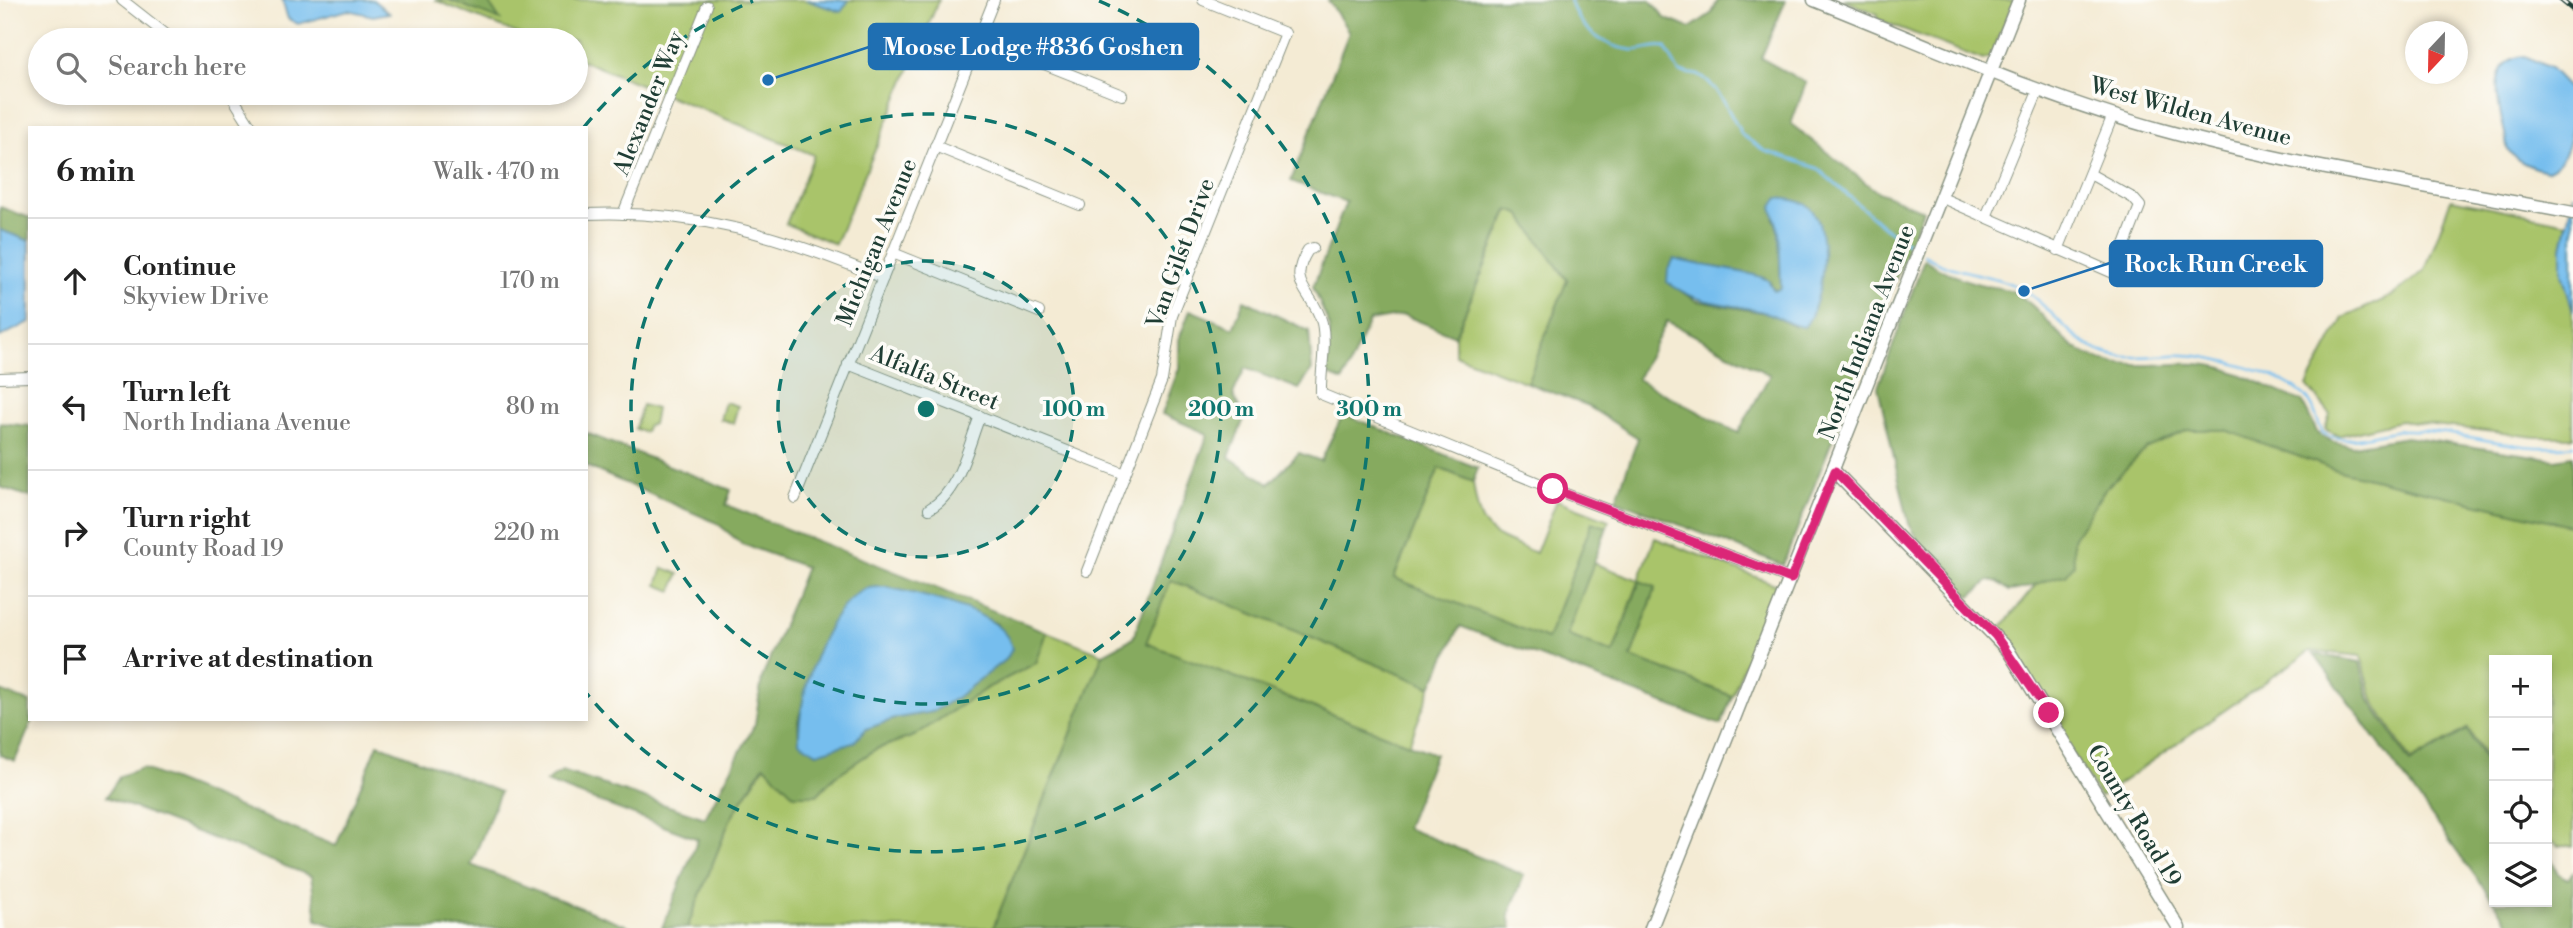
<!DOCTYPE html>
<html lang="en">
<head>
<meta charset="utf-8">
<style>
  body { margin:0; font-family:"Libre Bodoni",serif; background:#f2f2f2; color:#222 }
  .controls { position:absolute; right:21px; bottom:21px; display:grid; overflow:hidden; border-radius:0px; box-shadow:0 4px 10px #0003 }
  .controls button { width:63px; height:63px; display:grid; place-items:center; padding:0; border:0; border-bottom:2px solid #e0e0e0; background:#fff; color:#222; font:35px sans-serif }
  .compass { position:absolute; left:2405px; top:21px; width:63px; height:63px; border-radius:50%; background:#fff; box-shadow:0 4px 10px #0003; rotate:202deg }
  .stop { position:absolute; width:21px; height:21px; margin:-16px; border:5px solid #db2777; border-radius:50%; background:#fff }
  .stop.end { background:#db2777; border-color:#fff; box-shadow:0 2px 7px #0008 }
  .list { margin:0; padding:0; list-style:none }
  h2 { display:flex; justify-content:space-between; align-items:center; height:91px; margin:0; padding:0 28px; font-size:30px }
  h2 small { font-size:23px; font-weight:400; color:#767676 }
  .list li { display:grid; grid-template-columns:46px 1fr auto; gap:21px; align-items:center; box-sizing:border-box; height:126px; padding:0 28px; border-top:2px solid #e0e0e0 }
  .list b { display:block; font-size:26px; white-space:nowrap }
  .list p { margin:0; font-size:23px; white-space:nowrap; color:#767676 }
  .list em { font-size:23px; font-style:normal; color:#767676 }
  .icon { flex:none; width:38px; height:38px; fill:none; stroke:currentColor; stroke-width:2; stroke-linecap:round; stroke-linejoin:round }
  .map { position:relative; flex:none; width:2573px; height:928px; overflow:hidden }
  .search { position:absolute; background:#fff; box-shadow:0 4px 10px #0003; left:28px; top:28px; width:560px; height:77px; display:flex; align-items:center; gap:18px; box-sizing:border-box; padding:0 24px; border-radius:38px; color:#767676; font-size:26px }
  .panel { position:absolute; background:#fff; box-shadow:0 4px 10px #0003; left:28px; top:126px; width:560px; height:595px; border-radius:0px }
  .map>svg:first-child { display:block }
  .green { fill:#a9c46a; stroke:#64804f; stroke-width:2 }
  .forest { fill:#86aa5e; stroke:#527449; stroke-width:2; fill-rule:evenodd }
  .water { fill:#76beee; stroke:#4a7e91; stroke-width:2 }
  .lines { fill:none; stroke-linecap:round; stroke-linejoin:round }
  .stream { stroke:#76beee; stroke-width:2.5 }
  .minor-casing { stroke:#8a9484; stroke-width:12 }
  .tertiary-casing { stroke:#8a9484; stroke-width:15 }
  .minor { stroke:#fff; stroke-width:10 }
  .tertiary { stroke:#fff; stroke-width:12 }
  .rail-casing { stroke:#1f3d34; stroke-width:5 }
  .rail { stroke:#fdfcf7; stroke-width:2.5; stroke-dasharray:8; stroke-linecap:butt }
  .route { stroke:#db2777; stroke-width:9 }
  .ring { fill:none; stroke:#0f766e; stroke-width:3.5; stroke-dasharray:12 9 }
  .labels { text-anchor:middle; stroke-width:7; stroke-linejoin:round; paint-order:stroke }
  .street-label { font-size:23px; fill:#1f3d34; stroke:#fdfcf7 }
  .centre { fill:#0f766e; stroke:#fdfcf7; stroke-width:3.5 }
  .ring-label { font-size:21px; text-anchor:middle; font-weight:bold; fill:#0f766e; stroke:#fdfcf7; stroke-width:7; stroke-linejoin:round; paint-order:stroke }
  .leader { fill:none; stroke:#1f6fb2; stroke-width:2.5 }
  .callout-dot { fill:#1f6fb2; stroke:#fdfcf7; stroke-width:2.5 }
  .callout { fill:#1f6fb2; stroke:#1f6fb2; stroke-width:2.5 }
  .callout-label { font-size:24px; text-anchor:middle; font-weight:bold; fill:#fff }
</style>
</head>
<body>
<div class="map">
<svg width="2573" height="928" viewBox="0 0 2573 928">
  <rect width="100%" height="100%" fill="#fdfcf7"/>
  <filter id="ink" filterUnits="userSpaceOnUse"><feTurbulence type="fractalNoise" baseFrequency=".0143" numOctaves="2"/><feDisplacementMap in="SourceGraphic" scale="14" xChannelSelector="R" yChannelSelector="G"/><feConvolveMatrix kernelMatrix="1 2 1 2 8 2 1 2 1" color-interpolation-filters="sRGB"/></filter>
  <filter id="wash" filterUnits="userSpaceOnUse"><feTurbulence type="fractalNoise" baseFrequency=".00686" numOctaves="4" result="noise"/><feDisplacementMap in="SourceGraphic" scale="28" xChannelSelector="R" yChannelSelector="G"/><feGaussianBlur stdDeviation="1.57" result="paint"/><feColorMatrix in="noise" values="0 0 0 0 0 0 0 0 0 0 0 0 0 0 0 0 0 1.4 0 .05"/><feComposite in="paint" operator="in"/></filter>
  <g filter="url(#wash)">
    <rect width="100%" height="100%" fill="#f4ebd4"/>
    <g class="green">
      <polygon points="435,0 939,0 835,244 786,224 814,155 576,58 576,40 533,40"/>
      <polygon points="1843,0 2014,0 1991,57 1983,60 1877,19 1878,14"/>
      <polygon points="2451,199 2567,223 2562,248 2562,273 2573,311 2573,437 2536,437 2400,421 2338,436 2325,429 2330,414 2307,386 2343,318 2392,296 2425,270"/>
      <polygon points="1509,210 1520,214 1567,280 1527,383 1455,355 1455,336"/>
      <polygon points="725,402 738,406 733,423 720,419"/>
      <polygon points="642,405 656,409 653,424 647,426 645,432 635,429"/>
      <polygon points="2186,427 2226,427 2573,523 2573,846 2559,846 2547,838 2547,660 2494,660 2494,772 2468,728 2411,761 2373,700 2361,656 2310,651 2100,797 1995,635 2057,559 2102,487 2143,445"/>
      <path d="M1439,468L1473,482C1480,535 1488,533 1536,553L1557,500L1609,520L1607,527L1592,523L1547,640L1394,578Z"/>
      <polygon points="1655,538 1777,585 1732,696 1631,657 1656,588 1639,581 1613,653 1566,635 1593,563 1639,580"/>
      <polygon points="663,568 679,574 672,591 657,585"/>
      <polygon points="1171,580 1431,687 1409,744 1145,643"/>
      <polygon points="1047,632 1103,654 993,928 687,928 730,820 765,765 794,794 817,795 834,777 876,749 914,736 987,688 1036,663"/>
    </g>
    <g class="forest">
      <polygon points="449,0 487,0 500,20"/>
      <path d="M1328,0H1650L1666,19L1690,28L1712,13L1718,0H1786L1761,58L1806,83L1791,124L1876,191L1923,210L1783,565L1616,500L1638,438L1586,405L1527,383L1567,280L1520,214L1508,210L1455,336L1404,315L1369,321L1343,381L1326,374L1330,327L1313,287L1346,202L1291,181L1349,32ZM1774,218L1817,301L1794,327L1772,314L1697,301L1667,282L1674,259C1694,265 1758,272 1769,281C1772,284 1773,288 1775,291L1781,288L1779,233ZM1667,321L1770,375L1738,433L1637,379Z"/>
      <polygon points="0,207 30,218 30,241 0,230"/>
      <path d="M1924,259C1944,273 1965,281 1988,286C1996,288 2006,288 2014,292C2041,307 2055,337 2082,352C2130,378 2174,355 2223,368C2250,376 2275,392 2302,401L2318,434L2334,442L2353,446L2406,437L2555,459L2573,456V526L2339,471L2225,430H2188L2147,448L2105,489L2073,539L2074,565L2066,575C2045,578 2030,590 2009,591L1998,582L1989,581L1971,596L1966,594L1928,555L1909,524L1878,387Z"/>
      <polygon points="1244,300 1309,331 1312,370 1299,389 1245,368 1233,394 1244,419 1229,457 1269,484 1299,453 1321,461 1343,414 1478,468 1473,482 1439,468 1394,578 1547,639 1592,522 1607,527 1567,635 1613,653 1640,581 1656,587 1631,657 1732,696 1721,725 1460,626 1431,687 1171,580 1146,643 1435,754 1406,828 1524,875 1509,915 1512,928 993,928 1103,654 1133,638 1208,434 1162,414 1179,368 1179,339 1190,310 1233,328"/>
      <polygon points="0,423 30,426 30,497 0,487"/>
      <path d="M586,433L731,490L726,505L1047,632L1036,663L987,688L914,736L876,749L834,777L817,795H794L764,765L730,820L687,928H662L698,839L546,782L562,771L705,818L755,724L762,678L806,567L742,544L717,523L586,466ZM887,587L969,611L997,624L1007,658L932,712L897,718L866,729L817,753L799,741L798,721L811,673Z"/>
      <polygon points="2314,654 2360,662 2370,700 2410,763 2467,730 2494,776 2494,902 2547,902 2547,850 2558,874 2568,879 2573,872 2573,928 2513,928"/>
      <polygon points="0,691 30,702 30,719 33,719 15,761 0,755"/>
      <polygon points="378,744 500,792 471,865 633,928 341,928 317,920 311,876 106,797 120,776 142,768 336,846"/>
    </g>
    <g class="water">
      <polygon points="282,0 373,0 389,13 373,16 348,10 298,24 288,19"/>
      <polygon points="806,0 849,0 841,12"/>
      <path d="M2525,56L2550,68L2573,92C2573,116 2573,163 2546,171C2534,168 2514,161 2508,149C2506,145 2506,138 2505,133C2499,108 2484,59 2525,56Z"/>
      <polygon points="2573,193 2573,311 2562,273 2562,248"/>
      <path d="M1778,198C1788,199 1801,200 1809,207C1833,227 1823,306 1804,327C1790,326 1782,318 1770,314C1728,300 1706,310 1667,282L1668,269L1674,259C1694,265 1758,272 1769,281C1769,282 1774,291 1775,291L1781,288L1779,233L1772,206Z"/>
      <polygon points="0,230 30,241 30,322 0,337"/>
      <path d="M887,587C921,596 1006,610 1012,649L1007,658L956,698L932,712L897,718L866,729L854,742L817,753L799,742C797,699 823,609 865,589C871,586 881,587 887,587Z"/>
    </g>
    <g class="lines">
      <g class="stream">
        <path d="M1570,0C1578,27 1602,47 1632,50C1644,51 1654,44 1665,47L1679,72L1698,75L1709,82L1723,100L1742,135L1765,151L1817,168L1885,228L1916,249"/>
        <path d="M1924,255C1955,275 1994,272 2025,291C2052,308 2069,339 2099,351C2125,361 2146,356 2172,355C2206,353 2278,372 2304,395C2315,405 2316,420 2323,433C2348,447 2376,432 2402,430C2459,428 2517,455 2573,445"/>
      </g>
    </g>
  </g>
  <g filter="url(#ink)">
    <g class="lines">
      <g class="minor-casing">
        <g id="minor">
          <polyline points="122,0 173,40"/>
          <polyline points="979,38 1122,95"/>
          <polyline points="230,93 252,128"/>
          <polyline points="935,146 1080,205"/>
          <polyline points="1940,197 2111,272 2117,265 2140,206 2133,198 2090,174"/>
          <path d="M586,214C696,209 783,237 883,278"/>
          <polyline points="623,214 707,6"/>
          <polyline points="1986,217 2039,89"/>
          <path d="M1313,248L1308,250C1285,286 1314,291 1322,323C1327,345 1320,372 1321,394L1553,489L1791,579"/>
          <polyline points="2058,250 2113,115"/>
          <polyline points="893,253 1039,312"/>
          <polyline points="848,364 1125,474"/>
          <polyline points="0,378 30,377"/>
          <polyline points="795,498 994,0"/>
          <path d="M929,509C959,493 968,446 980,416"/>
          <polyline points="1087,571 1162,380 1172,316 1285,33 1203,0"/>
        </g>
      </g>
      <g class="tertiary-casing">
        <g id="tertiary">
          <path d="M1814,0C1928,45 2043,98 2162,130C2296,167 2436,187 2573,213"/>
          <polyline points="1834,471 2008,650 2179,928"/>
          <polyline points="1651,928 2019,0"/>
        </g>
      </g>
      <use href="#minor" class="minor"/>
      <use href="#tertiary" class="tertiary"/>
      <g class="rail-casing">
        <polyline id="rail" points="2561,0 2573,10"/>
      </g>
      <use href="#rail" class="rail"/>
    </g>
  </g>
  <g class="lines" filter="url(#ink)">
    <polyline class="route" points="1553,489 1791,579 1835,471 1995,635 2049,713"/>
  </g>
  <circle cx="926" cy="409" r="148" fill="#0f766e" fill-opacity=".12"/>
  <g class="ring">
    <circle cx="926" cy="409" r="148"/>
    <circle cx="926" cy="409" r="295"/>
    <path d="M584 127A443 443 0 0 1 753 1M1099 1A443 443 0 1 1 587 694"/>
  </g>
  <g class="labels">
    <g class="street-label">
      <text transform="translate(648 103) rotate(-68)" y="8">Alexander Way</text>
      <text transform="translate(2191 111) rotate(15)" y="8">West Wilden Avenue</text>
      <text transform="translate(876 242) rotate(-68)" y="8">Michigan Avenue</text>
      <text transform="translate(1180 253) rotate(-70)" y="8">Van Gilst Drive</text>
      <text transform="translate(1866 332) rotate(-69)" y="8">North Indiana Avenue</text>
      <text transform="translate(935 377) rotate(22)" y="8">Alfalfa Street</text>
      <text transform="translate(2135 815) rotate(59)" y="8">County Road 19</text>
    </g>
  </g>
  <circle cx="926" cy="409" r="10" class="centre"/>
  <g class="ring-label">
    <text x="1074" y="416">100 m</text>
    <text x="1221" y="416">200 m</text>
    <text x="1369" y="416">300 m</text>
  </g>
  <path class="leader" d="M768 80L869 47M2024 291L2110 263"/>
  <g class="callout-dot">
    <circle cx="768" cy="80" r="7"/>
    <circle cx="2024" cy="291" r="7"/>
  </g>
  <g class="callout">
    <rect x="869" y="24" width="329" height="45" rx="7"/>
    <rect x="2110" y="241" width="212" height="45" rx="7"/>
  </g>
  <g class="callout-label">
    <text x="1033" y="55">Moose Lodge #836 Goshen</text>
    <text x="2216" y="272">Rock Run Creek</text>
  </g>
</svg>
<div class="controls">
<button>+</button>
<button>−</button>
<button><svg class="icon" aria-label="locate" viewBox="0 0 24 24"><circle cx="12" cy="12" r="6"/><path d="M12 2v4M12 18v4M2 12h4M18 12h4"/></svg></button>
<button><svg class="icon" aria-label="layers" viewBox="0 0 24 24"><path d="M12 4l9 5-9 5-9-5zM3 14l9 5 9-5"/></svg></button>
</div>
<svg class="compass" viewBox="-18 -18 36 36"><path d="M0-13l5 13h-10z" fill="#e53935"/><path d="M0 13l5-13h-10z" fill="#767676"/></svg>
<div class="stop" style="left:1553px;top:489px"></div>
<div class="stop end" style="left:2049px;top:713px"></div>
<div class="search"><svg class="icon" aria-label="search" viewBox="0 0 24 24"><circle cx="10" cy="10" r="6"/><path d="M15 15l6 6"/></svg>Search here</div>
<section class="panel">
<h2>6 min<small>Walk · 470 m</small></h2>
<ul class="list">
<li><svg class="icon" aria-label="ahead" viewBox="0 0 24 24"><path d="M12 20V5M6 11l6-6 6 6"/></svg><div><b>Continue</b><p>Skyview Drive</p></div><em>170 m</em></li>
<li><svg class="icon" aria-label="left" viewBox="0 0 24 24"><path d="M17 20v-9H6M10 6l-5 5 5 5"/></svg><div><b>Turn left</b><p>North Indiana Avenue</p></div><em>80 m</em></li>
<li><svg class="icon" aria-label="right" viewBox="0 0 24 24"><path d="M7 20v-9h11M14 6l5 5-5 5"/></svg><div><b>Turn right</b><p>County Road 19</p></div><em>220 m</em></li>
<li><svg class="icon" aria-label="arrive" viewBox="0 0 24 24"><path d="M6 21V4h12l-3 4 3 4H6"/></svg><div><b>Arrive at destination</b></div></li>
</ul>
</section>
</div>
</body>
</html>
